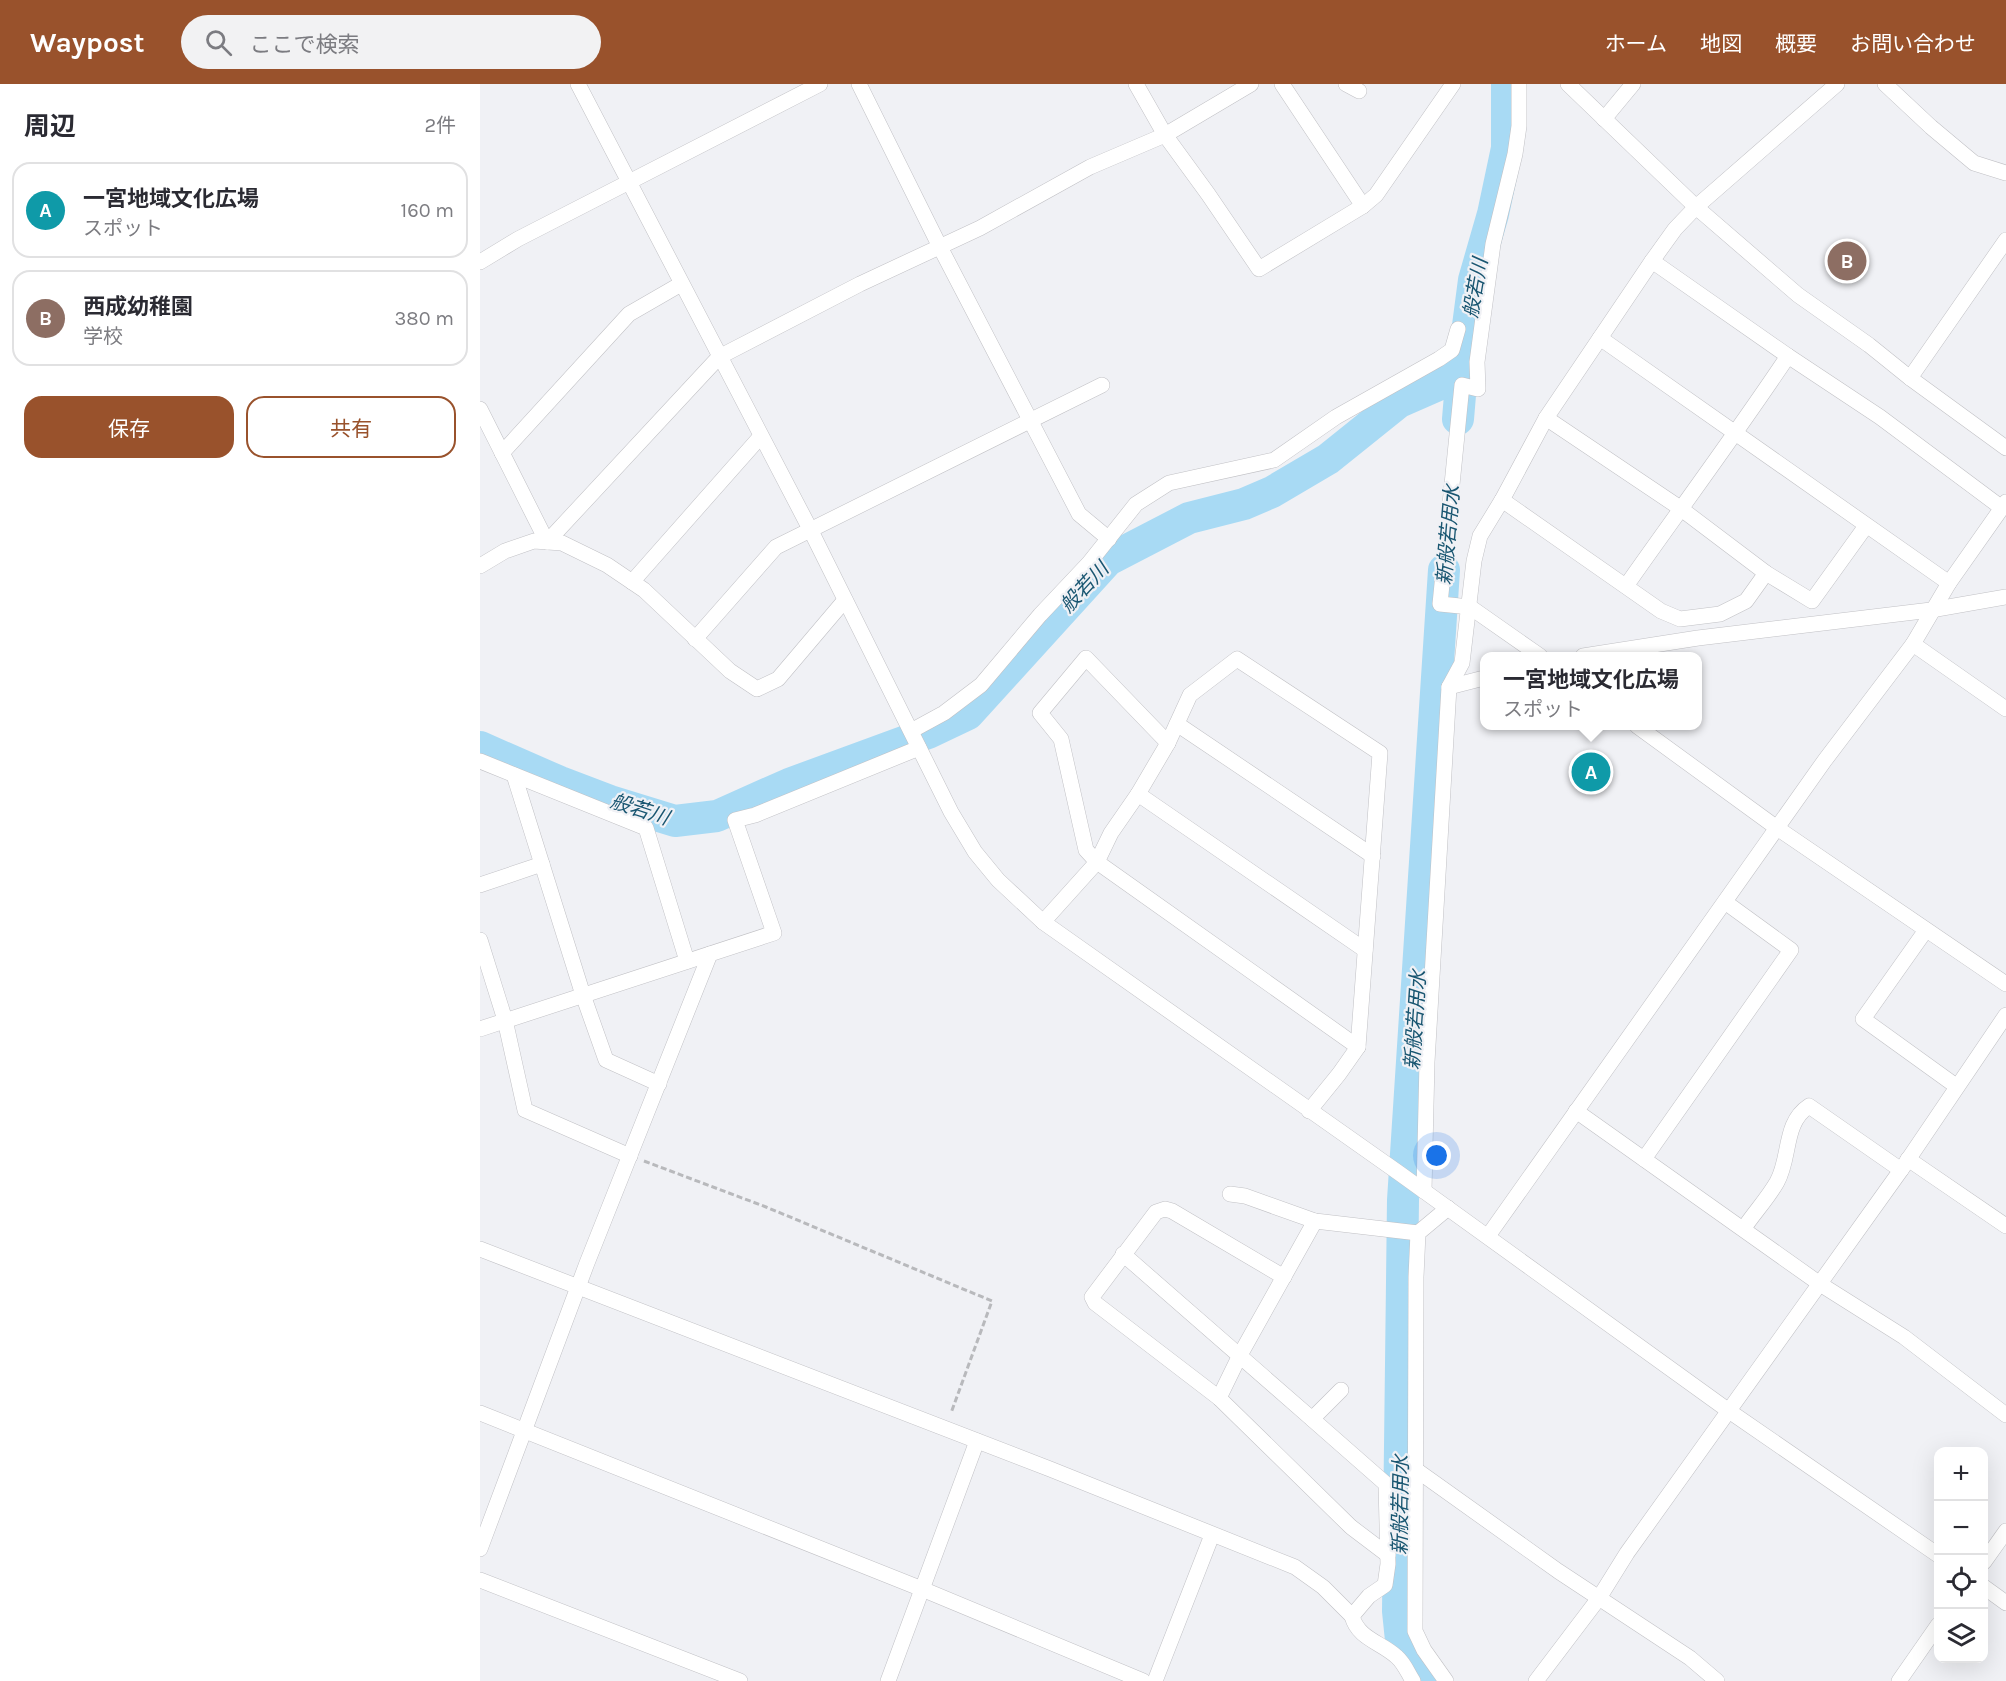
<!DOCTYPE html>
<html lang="ja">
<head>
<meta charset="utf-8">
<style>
  body { margin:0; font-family:Karla,"Noto Sans JP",sans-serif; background:#f2f2f3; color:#2b2b33 }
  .controls { position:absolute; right:18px; bottom:18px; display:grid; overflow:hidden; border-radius:12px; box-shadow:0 6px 24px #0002 }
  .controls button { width:54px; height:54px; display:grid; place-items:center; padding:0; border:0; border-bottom:2px solid #e1e1e2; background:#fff; color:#2b2b33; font:30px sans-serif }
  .you { position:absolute; left:957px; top:1072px; width:21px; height:21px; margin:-15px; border:4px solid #fff; border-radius:50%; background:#1a73e8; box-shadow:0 0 0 9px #1a73e833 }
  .badge { display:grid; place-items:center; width:39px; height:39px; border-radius:50%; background:#99522c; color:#fff; font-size:20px; font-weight:700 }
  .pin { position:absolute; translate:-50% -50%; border:3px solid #fff; box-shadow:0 2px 6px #0006 }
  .popup { position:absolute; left:1000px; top:568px; width:222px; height:78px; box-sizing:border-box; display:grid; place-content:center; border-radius:12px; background:#fff; filter:drop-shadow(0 2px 4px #0005); font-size:20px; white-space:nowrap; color:#7c7c81 }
  .popup b { font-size:22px; color:#2b2b33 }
  .popup::after { content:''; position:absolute; left:50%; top:100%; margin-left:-12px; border:12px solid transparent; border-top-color:#fff }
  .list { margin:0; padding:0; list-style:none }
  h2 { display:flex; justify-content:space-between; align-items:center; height:78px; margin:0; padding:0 24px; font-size:26px }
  h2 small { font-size:20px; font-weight:400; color:#7c7c81 }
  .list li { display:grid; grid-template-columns:39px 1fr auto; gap:18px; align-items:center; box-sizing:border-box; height:96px; margin:0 12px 12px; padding:0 12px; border:2px solid #e1e1e2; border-radius:18px }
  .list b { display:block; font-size:22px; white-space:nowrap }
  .list p { margin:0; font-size:20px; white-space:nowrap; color:#7c7c81 }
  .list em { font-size:20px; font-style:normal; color:#7c7c81 }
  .actions { display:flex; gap:12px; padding:18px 24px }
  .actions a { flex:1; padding:14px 0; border:2px solid #99522c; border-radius:18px; text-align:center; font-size:21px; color:#99522c }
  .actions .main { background:#99522c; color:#fff }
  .icon { flex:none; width:33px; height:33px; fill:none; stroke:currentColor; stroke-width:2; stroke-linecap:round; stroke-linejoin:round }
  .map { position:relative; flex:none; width:1526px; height:1597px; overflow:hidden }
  header { display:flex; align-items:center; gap:36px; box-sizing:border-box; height:84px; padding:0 30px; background:#99522c; color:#fff }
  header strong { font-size:28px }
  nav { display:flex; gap:33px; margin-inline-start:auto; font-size:21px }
  .search { width:420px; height:54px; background:#f2f2f3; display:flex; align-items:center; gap:15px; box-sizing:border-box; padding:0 21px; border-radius:33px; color:#7c7c81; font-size:22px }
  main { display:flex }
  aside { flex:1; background:#fff }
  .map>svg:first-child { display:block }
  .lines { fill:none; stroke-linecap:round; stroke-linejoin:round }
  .river { stroke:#a8daf4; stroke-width:32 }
  .minor-casing { stroke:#c1c1c5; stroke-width:16 }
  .path { stroke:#b8b9bc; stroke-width:3; stroke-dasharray:6 3; stroke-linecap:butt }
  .minor { stroke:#fff; stroke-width:15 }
  .labels { text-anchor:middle; stroke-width:4.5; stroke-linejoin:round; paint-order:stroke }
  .water-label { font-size:20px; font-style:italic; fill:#195671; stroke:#f0f1f5 }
</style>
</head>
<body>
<header>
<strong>Waypost</strong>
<div class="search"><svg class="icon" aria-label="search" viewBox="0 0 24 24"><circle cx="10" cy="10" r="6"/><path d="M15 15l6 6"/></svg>ここで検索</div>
<nav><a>ホーム</a><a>地図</a><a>概要</a><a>お問い合わせ</a></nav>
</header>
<main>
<aside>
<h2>周辺<small>2件</small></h2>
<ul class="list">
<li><span class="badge" style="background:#0f9aa8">A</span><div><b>一宮地域文化広場</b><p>スポット</p></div><em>160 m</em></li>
<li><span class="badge" style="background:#8d6e63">B</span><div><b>西成幼稚園</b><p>学校</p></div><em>380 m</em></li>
</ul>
<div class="actions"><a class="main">保存</a><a>共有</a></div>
</aside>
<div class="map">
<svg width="1526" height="1597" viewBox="0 0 1526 1597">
  <rect width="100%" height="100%" fill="#f0f1f5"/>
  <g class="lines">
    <g class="river">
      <polyline points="978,335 982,287 994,196 1013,130 1027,64 1027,0"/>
      <polyline points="0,663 80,698 130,717 195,737 237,732 309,700 448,649 488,630 628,476 709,434 764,420 792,408 848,375 919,318 967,297 985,268"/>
      <polyline points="949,1597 921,1556 918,1527 923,1116 964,486"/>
    </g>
    <g class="minor-casing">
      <g id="minor">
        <polyline points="98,0 330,445 471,728 495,768 518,796 563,838 919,1089 1249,1327 1458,1471"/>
        <polyline points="379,0 460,163 599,430 629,455"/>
        <polyline points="656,0 685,51 728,110 779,185 883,122 896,111 973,0"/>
        <polyline points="802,0 883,122"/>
        <polyline points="866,0 879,7"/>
        <polyline points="1039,0 1039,42 1035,70 1013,160 997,278 998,305 982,301 960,520 990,523 1060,572"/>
        <polyline points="1088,0 1216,123 1318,211 1389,261 1430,294 1526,364"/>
        <polyline points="1405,0 1451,43 1494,79 1526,89"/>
        <polyline points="1124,35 1153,0"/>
        <polyline points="1172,177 1308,272 1400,333 1522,424"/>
        <polyline points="0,178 38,155 340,0"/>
        <polyline points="1120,254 1469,499"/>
        <polyline points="1430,294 1526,156"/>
        <polyline points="0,325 67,458 239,273 380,200 500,144 610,83 685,51 771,0"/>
        <polyline points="1066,334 1200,424 1286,489 1332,517 1386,442"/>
        <polyline points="22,369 149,230 201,200"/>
        <polyline points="1022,416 1181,527 1200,535 1240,530 1266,517 1286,489"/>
        <polyline points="0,482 25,467 54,457 82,459 127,481 164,506 250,587 277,605 298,595 365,516"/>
        <polyline points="152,498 281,352"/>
        <path d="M1146,502C1200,425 1256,350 1308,272"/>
        <polyline points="215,555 296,463 622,301"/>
        <polyline points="1433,560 1526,625"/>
        <polyline points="1103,572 1218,554 1451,526 1526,513"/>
        <polyline points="969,603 1004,594"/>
        <polyline points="697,640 893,772"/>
        <polyline points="1157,642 1297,744 1526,900"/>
        <polyline points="431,647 464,629 501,601 560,531 609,479 656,420 689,399 794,376 856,333 959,275 972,266 978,245"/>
        <polyline points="688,659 606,574 560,629 581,655 606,766 617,778 878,963"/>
        <polyline points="0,677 166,744 207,877"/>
        <polyline points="34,691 103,911 126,976 179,1000"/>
        <polyline points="658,710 885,866"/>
        <polyline points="0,801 62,780"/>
        <polyline points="563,838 617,778 631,749 658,710 688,659 710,611 757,575 900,669 878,963 859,990 829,1027"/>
        <polyline points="1446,846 1383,935 1476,1002"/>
        <polyline points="0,856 25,936 45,1026 150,1072"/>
        <polyline points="0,945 294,849 255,736 275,731 439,664"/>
        <polyline points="1096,1027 1340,1200 1424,1253 1526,1331"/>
        <polyline points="1164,1075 1311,866 1245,818"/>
        <polyline points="1428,1075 1526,1142"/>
        <polyline points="944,1107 947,978 969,603 982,579 994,477 1000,452 1022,416 1066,334 1172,177 1195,145 1216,123 1357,0"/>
        <polyline points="750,1110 765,1112 835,1137 938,1149"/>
        <path d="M1264,1144C1274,1129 1288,1114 1297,1098C1311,1073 1303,1039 1329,1022L1421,1086"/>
        <polyline points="1008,1152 1345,676 1433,560 1469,499 1526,418"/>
        <polyline points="0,1165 570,1385 815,1483 843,1503 872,1532 889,1512 905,1501 908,1480 906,1400 832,1335 861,1306"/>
        <polyline points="643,1170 832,1335"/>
        <polyline points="804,1193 692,1127 685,1125 676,1128 612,1213 615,1219 739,1314 871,1443 908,1471"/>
        <polyline points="739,1314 760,1271 835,1137"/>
        <polyline points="0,1329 442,1505 663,1597"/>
        <polyline points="935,1385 1078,1487 1210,1574 1237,1597"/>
        <polyline points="0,1465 107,1179 230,870"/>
        <polyline points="1504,1478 1526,1447"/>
        <polyline points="0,1496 260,1597"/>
        <polyline points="1504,1503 1526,1519"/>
        <path d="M872,1532C878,1555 901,1558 917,1573C924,1579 928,1589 933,1597"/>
        <polyline points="408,1597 497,1357"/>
        <polyline points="675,1597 732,1451"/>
        <polyline points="966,1597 944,1566 935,1547 936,1193 938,1149 968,1124"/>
        <polyline points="1056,1597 1119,1514 1147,1469 1421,1086 1526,931"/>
        <polyline points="1419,1597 1458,1541"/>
      </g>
    </g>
    <polyline class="path" points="164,1077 286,1123 512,1217 471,1329"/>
    <use href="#minor" class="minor"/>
  </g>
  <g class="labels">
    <g class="water-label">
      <text transform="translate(995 204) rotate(-80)" y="7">般若川</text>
      <text transform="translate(968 451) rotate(-85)" y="7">新般若用水</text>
      <text transform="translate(604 503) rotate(-47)" y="7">般若川</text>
      <text transform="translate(160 725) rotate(18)" y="7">般若川</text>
      <text transform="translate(935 936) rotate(-86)" y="7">新般若用水</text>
      <text transform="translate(920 1421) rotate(-89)" y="7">新般若用水</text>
    </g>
  </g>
</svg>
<div class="controls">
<button>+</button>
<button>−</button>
<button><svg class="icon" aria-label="locate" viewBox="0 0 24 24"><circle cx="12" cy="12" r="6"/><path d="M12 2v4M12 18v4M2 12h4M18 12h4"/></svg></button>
<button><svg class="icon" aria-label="layers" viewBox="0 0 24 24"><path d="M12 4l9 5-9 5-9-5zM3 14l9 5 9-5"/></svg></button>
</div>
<div class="you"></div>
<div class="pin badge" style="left:1111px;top:688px;background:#0f9aa8">A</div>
<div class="popup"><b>一宮地域文化広場</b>スポット</div>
<div class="pin badge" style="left:1367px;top:177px;background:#8d6e63">B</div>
</div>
</main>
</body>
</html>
